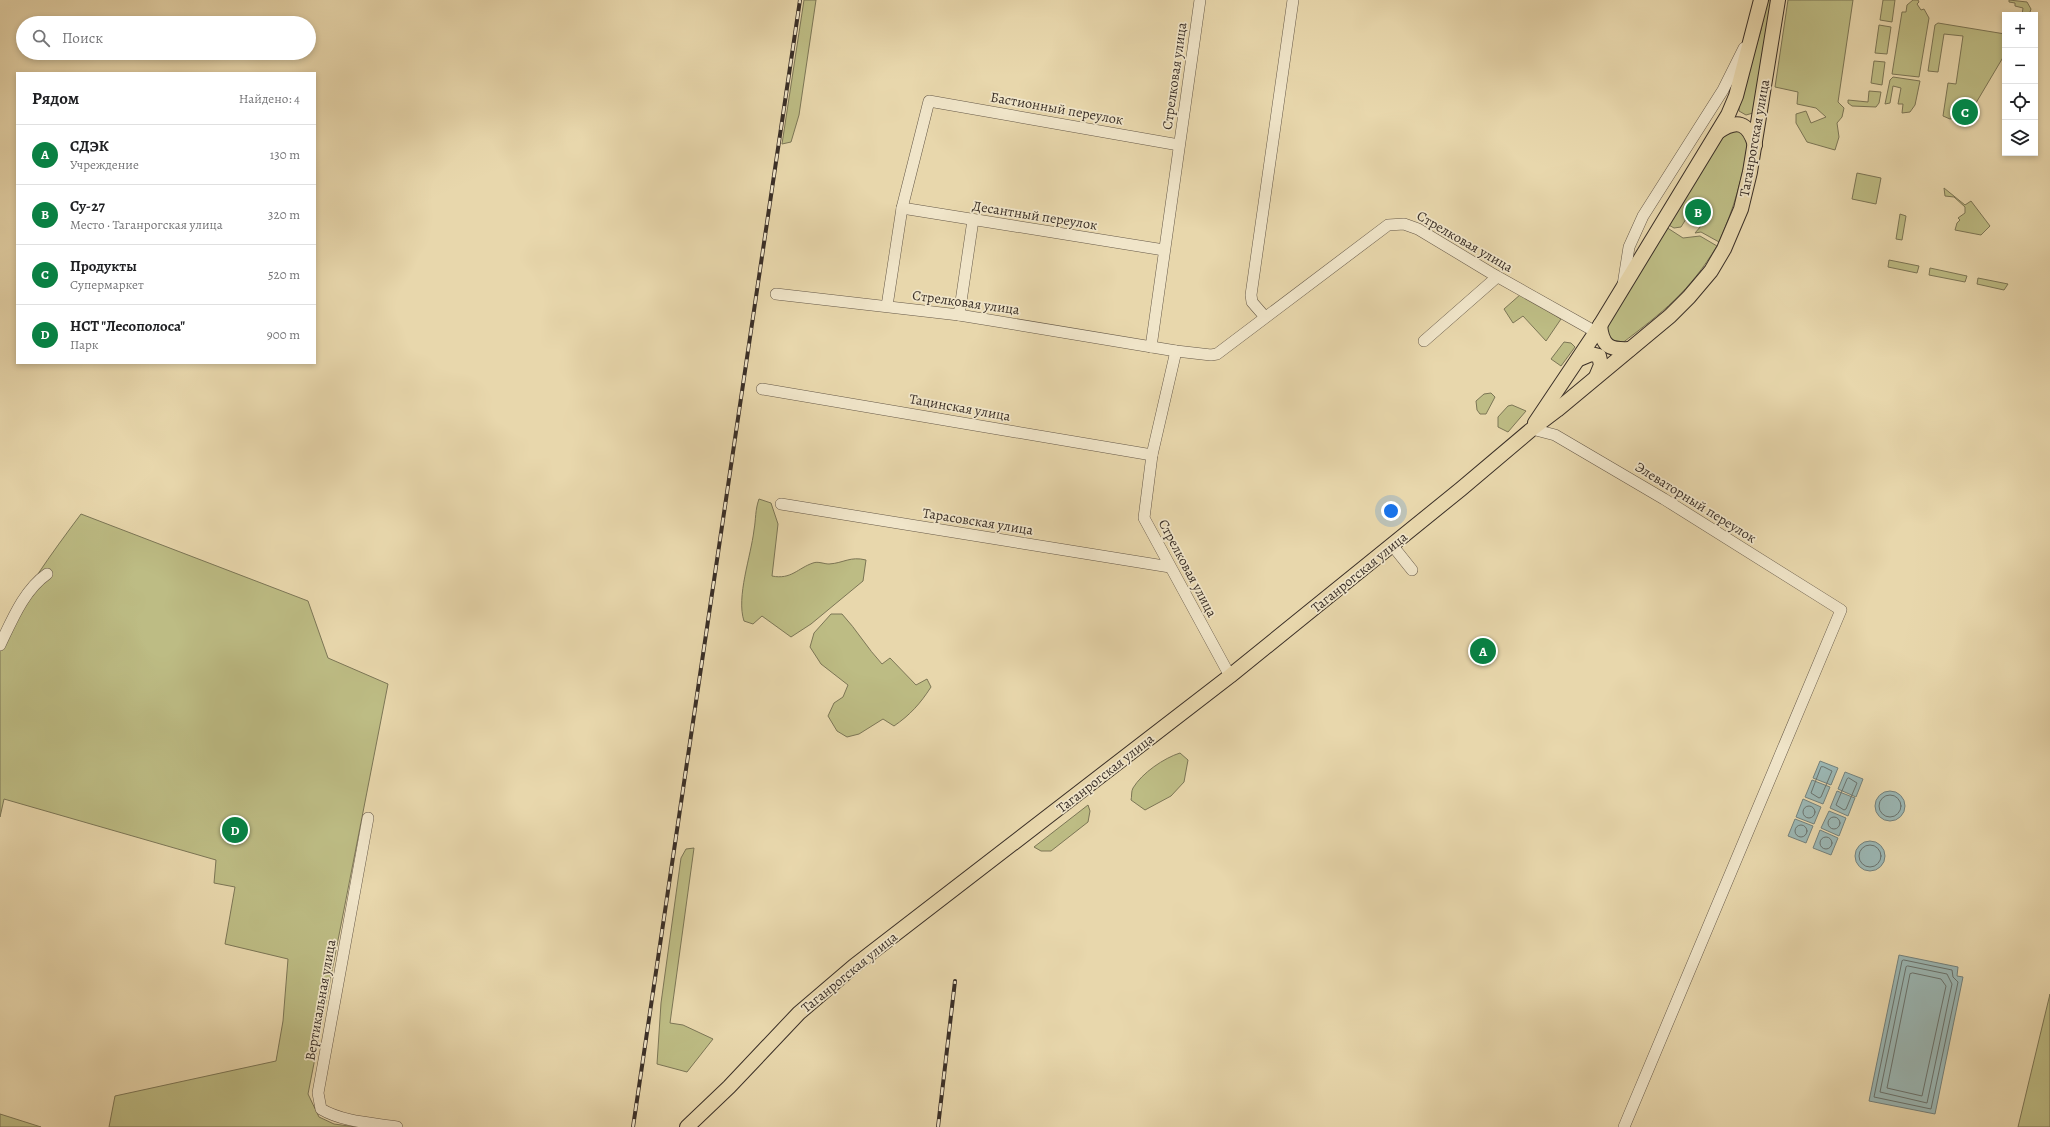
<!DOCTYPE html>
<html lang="ru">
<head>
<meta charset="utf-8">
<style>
  body { margin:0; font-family:Alegreya,serif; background:#f2f2f2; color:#202124 }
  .controls { position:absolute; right:12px; top:12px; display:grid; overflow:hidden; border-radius:0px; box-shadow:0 2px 6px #0003 }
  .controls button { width:36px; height:36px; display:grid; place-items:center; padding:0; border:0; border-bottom:1px solid #e0e0e0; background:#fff; color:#202124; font:20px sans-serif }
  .you { position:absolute; left:1391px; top:511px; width:14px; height:14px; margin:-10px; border:3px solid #fff; border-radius:50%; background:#1a73e8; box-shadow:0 0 0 6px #1a73e833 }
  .badge { display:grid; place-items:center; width:26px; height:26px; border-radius:50%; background:#0b8043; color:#fff; font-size:13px; font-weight:700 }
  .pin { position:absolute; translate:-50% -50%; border:2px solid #fff; box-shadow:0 1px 4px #0006 }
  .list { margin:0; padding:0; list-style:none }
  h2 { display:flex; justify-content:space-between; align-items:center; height:52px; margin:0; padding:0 16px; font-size:17px }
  h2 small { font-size:13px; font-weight:400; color:#757577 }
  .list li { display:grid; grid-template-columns:26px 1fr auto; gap:12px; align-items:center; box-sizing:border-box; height:60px; padding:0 16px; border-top:1px solid #e0e0e0 }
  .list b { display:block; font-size:15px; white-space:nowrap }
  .list p { margin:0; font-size:13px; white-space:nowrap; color:#757577 }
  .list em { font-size:13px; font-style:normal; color:#757577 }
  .icon { flex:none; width:22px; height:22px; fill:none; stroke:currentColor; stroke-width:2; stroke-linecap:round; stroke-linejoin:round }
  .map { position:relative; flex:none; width:2050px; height:1127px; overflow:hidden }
  .search { position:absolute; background:#fff; box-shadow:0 2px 6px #0003; left:16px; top:16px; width:300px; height:44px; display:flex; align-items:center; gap:10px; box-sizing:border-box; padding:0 14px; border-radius:22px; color:#757577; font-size:15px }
  .panel { position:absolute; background:#fff; box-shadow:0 2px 6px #0003; left:16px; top:72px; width:300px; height:292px; border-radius:0px }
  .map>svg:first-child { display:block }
  .green { fill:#bdbc84; stroke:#7c7656 }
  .water { fill:#9bb7b4; stroke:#74817c }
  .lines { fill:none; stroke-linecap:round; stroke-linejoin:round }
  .shore { stroke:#6a736e; stroke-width:1 }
  .minor-casing { stroke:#665948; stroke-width:12 }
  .major-casing { stroke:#3a2f27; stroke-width:16 }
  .minor { stroke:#f0e5c9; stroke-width:11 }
  .major { stroke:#e8d7ac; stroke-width:14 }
  .rail-casing { stroke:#3a2f27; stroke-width:4 }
  .rail { stroke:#f0e5c9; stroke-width:2.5; stroke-dasharray:8; stroke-linecap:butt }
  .labels { text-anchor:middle; stroke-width:3.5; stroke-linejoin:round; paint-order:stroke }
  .street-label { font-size:14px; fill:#3a2f27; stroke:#f0e5c9 }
</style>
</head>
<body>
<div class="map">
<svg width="2050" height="1127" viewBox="0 0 2050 1127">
  <rect width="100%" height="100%" fill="#e8d7ac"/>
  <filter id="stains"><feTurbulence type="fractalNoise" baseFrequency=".005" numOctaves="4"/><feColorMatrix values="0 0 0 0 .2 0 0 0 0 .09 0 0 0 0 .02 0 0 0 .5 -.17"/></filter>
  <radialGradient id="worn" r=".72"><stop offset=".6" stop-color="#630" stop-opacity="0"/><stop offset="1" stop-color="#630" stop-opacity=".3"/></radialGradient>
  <g class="green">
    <polygon points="804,0 816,0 799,115 791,142 782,144"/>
    <polygon points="1767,0 1774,0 1753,113 1746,115 1739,111 1739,103 1761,30"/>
    <polygon points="1788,0 1853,0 1838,102 1844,108 1842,117 1837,123 1839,137 1835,150 1807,142 1796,123 1796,114 1806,111 1811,123 1826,117 1816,108 1797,104 1798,92 1775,87"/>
    <polygon points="1883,0 1895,0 1892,22 1880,20"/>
    <polygon points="1913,0 1918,0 1919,2 1917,4 1921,10 1924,9 1929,18 1919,77 1892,74 1902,12 1906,12 1907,5"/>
    <polygon points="2009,0 2027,2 2031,9 2029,15 2022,15 2023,8 2015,6 2015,3 2009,2"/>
    <polygon points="1938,23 2005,34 2005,54 1973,108 1966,104 1958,117 1950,119 1943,116 1948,83 1956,84 1963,36 1944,34 1938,72 1928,71 1935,25"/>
    <polygon points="1879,25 1891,27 1887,54 1875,53"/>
    <polygon points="1874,61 1885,62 1882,85 1871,83"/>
    <polygon points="1893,77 1920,81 1915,105 1910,112 1902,113 1903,104 1898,104 1901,88 1893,86 1890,103 1885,104 1890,80"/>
    <polygon points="1869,91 1881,92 1879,103 1876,107 1852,106 1848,103 1848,100 1868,102"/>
    <path d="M1738,127L1748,141C1743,178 1734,208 1719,242L1701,232L1695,233L1707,219H1702L1709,207L1700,201L1692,214L1689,208L1685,214L1686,219L1681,227L1674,228L1667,224L1726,129Z"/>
    <polygon points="1857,173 1881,178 1876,204 1852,199"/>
    <polygon points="1944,188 1965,205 1971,201 1990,226 1981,235 1955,230 1957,223 1960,220 1958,218 1965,213 1965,207 1954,197 1945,196"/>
    <polygon points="1900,214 1906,216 1902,240 1896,239"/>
    <path d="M1666,227L1683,238L1700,236L1717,246C1689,292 1663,312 1621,344L1609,343L1606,324Z"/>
    <polygon points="1889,260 1919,266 1917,273 1888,267"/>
    <polygon points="1930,268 1967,276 1965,282 1929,275"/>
    <polygon points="1978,278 2008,284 2004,290 1977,284"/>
    <polygon points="1521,294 1561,319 1546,341 1523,316 1513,323 1504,309"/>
    <polygon points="1564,342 1571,343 1575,347 1561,366 1551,359"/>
    <polygon points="1491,393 1495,397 1486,414 1480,414 1477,410 1476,401 1484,394"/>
    <polygon points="1512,405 1526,411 1508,432 1498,427 1498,417 1508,406"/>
    <path d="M759,499L771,503L778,524L772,576C791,580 798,568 813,563C818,561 824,564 829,564C844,563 850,556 866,560L863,581L811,624L791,637L762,616L753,624L744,621C736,597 751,556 754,530C756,519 755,510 759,499Z"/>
    <path d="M81,514L308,601L328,658L388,684L308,1094L319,1117L334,1124L356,1127H109L115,1096L276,1061L283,1021L288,959L225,944L235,887L214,883L216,860L4,799L0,817V639C22,594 51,554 81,514Z"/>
    <path d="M831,614H842C857,630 867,648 882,664L890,658L916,685L927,679L931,687C920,704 910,715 894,726L883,719L859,734L847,737L837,731L828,716L834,703L843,697L848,685L821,664L810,647L814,633Z"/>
    <path d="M1180,753L1188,760L1184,782L1171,796L1145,810L1131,800C1132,797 1131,791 1133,788C1142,773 1164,758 1180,753Z"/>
    <polygon points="1088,805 1090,811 1088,822 1051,851 1041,851 1034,847"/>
    <polygon points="694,848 670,1023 683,1025 713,1039 687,1072 657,1064 661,1003 681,858 686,849"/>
    <polygon points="2050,994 2050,1127 2018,1127"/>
    <polygon points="0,1114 41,1127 0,1127"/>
  </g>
  <g class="water">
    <polygon points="1820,761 1838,768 1831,785 1813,778"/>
    <polygon points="1845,772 1863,779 1856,797 1838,789"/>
    <polygon points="1812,780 1830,787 1823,804 1805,797"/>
    <circle cx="1890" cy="806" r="15"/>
    <polygon points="1837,791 1855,798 1848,816 1830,808"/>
    <polygon points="1803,799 1821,807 1814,824 1796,817"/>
    <polygon points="1829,811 1846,818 1839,836 1821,828"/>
    <polygon points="1795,819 1813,826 1806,843 1788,836"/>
    <polygon points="1820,830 1838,838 1831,855 1813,848"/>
    <circle cx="1870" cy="856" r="15"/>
    <polygon points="1899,955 1958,967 1957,976 1963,977 1935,1114 1869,1101"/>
  </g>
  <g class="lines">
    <g class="shore">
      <polygon points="1824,767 1832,771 1821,797 1819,798 1811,793 1821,767"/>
      <polygon points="1849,778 1857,783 1846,809 1844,810 1836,805 1847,779"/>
      <circle cx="1890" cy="806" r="11"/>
      <circle cx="1809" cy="812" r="6"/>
      <circle cx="1834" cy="823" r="6"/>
      <circle cx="1801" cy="831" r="6"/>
      <circle cx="1826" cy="843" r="6"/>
      <circle cx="1870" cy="856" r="11"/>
      <polygon points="1904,960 1952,970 1953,977 1958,982 1931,1109 1874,1097 1902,961"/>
      <polygon points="1908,966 1947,974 1952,984 1927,1103 1880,1092 1906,967"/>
      <polygon points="1913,973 1941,979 1946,986 1922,1096 1887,1088 1910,974"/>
    </g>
    <g class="minor-casing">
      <g id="minor">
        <polyline points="902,208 1164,250"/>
        <polyline points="1623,285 1629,247 1643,216 1723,90 1744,48"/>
        <polyline points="776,294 959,315 1176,351 1211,355 1217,354 1388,225 1404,224 1418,229 1491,273 1596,332"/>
        <polyline points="887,306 902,208 929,101 1179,145"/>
        <polyline points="959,315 973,220"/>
        <polyline points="1265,317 1252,302 1251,295 1293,0"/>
        <polyline points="1424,341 1497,277"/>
        <polyline points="1151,347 1200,0"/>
        <polyline points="1176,351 1152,455 1144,518 1230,676"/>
        <polyline points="762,389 1152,455"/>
        <polyline points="1532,429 1555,435 1664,499 1841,610 1624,1127"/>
        <polyline points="781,504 1170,567"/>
        <polyline points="1392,545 1412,570"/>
        <path d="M0,645C12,620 24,590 47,574"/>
        <path d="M368,818L318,1093L321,1109C343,1122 372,1123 397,1127"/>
      </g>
    </g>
    <g class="major-casing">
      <g id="major">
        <path d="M1718,132C1737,119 1748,122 1755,145"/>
        <path d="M1600,325C1602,347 1610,350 1630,349"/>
        <polyline points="1579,359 1591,354 1599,356 1601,365 1596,377"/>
        <polyline points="1535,423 1596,332 1728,115 1736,96 1761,0"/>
        <polyline points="687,1127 729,1087 799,1013 854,966 1230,676 1461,489 1532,429 1557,410 1670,316 1689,297 1711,271 1724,249 1741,209 1750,172 1778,0"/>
      </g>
    </g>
    <use href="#minor" class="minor"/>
    <use href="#major" class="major"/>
    <g class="rail-casing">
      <g id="rail">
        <polyline points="633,1127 800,0"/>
        <polyline points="938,1127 955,981"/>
      </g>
    </g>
    <use href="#rail" class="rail"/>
  </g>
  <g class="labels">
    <g class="street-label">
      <text transform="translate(1174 76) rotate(-82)" y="5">Стрелковая улица</text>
      <text transform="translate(1057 108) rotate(10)" y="5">Бастионный переулок</text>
      <text transform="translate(1754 138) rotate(-80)" y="5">Таганрогская улица</text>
      <text transform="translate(1035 215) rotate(9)" y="5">Десантный переулок</text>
      <text transform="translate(1465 241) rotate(30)" y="5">Стрелковая улица</text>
      <text transform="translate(966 302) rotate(8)" y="5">Стрелковая улица</text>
      <text transform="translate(960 407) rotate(10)" y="5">Тацинская улица</text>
      <text transform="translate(1696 502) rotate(32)" y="5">Элеваторный переулок</text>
      <text transform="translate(978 521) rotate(9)" y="5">Тарасовская улица</text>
      <text transform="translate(1188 568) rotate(62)" y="5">Стрелковая улица</text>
      <text transform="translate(1359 572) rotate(-39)" y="5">Таганрогская улица</text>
      <text transform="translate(1105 773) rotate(-38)" y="5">Таганрогская улица</text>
      <text transform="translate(849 972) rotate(-39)" y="5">Таганрогская улица</text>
      <text transform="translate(320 1000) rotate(-80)" y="5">Вертикальная улица</text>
    </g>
  </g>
  <rect width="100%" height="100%" filter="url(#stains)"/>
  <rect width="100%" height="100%" fill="url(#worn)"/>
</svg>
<div class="controls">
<button>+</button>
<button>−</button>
<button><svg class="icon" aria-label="locate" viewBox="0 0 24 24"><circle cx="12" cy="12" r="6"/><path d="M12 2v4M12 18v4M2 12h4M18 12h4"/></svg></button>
<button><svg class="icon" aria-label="layers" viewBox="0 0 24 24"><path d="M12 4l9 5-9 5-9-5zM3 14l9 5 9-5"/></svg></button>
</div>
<div class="you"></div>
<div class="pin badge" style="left:1483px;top:651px">A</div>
<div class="pin badge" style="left:1698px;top:212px">B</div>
<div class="pin badge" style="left:1965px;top:112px">C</div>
<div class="pin badge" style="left:235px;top:830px">D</div>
<div class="search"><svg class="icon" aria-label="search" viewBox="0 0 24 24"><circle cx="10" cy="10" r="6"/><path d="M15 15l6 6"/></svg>Поиск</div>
<section class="panel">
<h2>Рядом<small>Найдено: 4</small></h2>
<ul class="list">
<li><span class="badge">A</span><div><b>СДЭК</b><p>Учреждение</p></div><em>130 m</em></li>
<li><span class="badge">B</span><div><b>Су-27</b><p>Место · Таганрогская улица</p></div><em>320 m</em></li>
<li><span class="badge">C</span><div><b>Продукты</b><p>Супермаркет</p></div><em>520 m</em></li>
<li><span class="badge">D</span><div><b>НСТ &quot;Лесополоса&quot;</b><p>Парк</p></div><em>900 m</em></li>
</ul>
</section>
</div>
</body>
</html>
